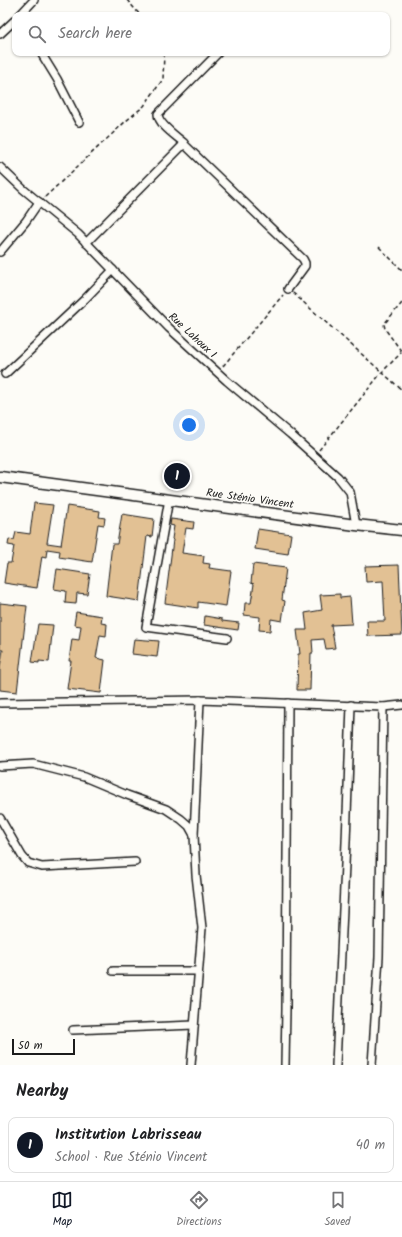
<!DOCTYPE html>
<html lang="en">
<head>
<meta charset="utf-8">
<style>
  body { margin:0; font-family:Kalam,sans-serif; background:#f6f6f6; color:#202124 }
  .scale { position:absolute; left:12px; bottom:10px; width:63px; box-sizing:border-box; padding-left:4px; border:2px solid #1c1c1c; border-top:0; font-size:11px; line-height:14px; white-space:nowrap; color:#1c1c1c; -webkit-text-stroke:3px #fdfcf7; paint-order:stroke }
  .you { position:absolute; left:189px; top:425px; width:14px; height:14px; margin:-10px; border:3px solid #fff; border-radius:50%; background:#1a73e8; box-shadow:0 0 0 6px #1a73e833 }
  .badge { display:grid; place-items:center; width:26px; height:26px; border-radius:50%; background:#111827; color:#fff; font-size:13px; font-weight:700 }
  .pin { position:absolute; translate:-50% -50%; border:2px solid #fff; box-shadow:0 1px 4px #0006 }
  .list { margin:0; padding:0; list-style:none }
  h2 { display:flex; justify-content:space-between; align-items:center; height:52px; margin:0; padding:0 16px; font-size:17px }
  h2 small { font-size:13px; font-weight:400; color:#757577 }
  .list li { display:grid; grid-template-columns:26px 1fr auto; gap:12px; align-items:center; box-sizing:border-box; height:56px; margin:0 8px 8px; padding:0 8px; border:1px solid #e0e0e0; border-radius:8px }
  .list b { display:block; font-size:15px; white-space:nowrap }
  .list p { margin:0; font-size:13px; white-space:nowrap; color:#757577 }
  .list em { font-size:13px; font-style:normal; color:#757577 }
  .icon { flex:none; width:22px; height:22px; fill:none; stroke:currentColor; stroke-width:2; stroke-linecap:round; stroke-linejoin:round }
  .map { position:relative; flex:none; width:402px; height:1065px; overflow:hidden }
  .search { position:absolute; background:#fff; box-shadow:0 1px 3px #0004; left:12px; right:12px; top:12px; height:44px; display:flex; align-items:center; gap:10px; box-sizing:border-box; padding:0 14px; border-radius:8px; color:#757577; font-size:15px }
  .sheet { height:116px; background:#fff }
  nav { display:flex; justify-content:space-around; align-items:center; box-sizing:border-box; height:56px; border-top:1px solid #e0e0e0; background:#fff; font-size:11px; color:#757577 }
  nav a { display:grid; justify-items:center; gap:2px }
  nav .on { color:#111827 }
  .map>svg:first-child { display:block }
  .building { fill:#e2c194; stroke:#1c1c1c }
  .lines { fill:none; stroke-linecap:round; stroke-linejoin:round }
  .street-casing { stroke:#1c1c1c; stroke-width:10 }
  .primary-casing { stroke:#1c1c1c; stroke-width:13 }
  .path { stroke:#1c1c1c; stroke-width:1.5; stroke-dasharray:4 3; stroke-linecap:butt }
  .street { stroke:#fdfcf7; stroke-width:7 }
  .primary { stroke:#fdfcf7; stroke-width:10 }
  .labels { text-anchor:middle; stroke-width:3.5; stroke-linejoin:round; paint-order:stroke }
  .street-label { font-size:11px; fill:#1c1c1c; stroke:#fdfcf7 }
</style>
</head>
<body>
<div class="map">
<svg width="402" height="1065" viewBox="0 0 402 1065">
  <rect width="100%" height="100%" fill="#fdfcf7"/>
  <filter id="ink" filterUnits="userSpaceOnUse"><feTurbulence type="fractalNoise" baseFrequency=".025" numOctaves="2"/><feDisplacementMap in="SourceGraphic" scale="8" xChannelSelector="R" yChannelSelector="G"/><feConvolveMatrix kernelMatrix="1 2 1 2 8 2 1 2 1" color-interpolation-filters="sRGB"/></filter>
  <g filter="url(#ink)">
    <g class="building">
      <polygon points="34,503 53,505 47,543 61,545 67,506 100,511 99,517 105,518 104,525 98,524 92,562 59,557 60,551 47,549 46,557 42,556 37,588 4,583 7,563 11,563 14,546 8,545 9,539 14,540 16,532 30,534"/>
      <polygon points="122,514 154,519 152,537 147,536 139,601 106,596 112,544 117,544"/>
      <polygon points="171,519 194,522 193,529 186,528 182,553 204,556 203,563 210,564 209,568 231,571 226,606 198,602 198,608 165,603 173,540 172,539 174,526 170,525"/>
      <polygon points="258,529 291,534 288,554 255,549"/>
      <polygon points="253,564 286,568 282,600 285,601 282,621 271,619 270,631 259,630 260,617 244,615 245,603 251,603 254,584 251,583"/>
      <polygon points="399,565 402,635 368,636 367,621 385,621 383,581 366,582 365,566"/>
      <polygon points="57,569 90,574 87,594 77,593 76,604 65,603 66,591 54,589"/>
      <polygon points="340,594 340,598 350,597 352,624 331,625 335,648 326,649 324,639 312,640 313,653 311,653 310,690 297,690 298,654 300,654 297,630 307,630 305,613 322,610 320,595"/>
      <polygon points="0,603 27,606 17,692 0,690 0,667 3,650 0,650"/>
      <polygon points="76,612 102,616 101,623 107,624 106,636 100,635 96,658 105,660 101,693 67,689 71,661 69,661 72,639 79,640 81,626 74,625"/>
      <polygon points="205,616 222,619 222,621 239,623 238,630 204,625"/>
      <polygon points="38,624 53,625 49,662 39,661 39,663 32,662"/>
      <polygon points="134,639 159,641 157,657 132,654"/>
    </g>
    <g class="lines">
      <g class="street-casing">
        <g id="street">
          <polyline points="20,15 34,0"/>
          <polyline points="0,34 15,20"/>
          <polyline points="41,53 57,79 79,122"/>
          <polyline points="184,144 303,259 305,263 305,266 288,289"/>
          <polyline points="0,167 23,189 78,234 169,328 227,381 290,434 338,477 350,492 356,525"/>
          <path d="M86,243L184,144V143C176,136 158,124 158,114L218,53"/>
          <polyline points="0,252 26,221 39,202"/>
          <polyline points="5,374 85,299 113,270"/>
          <polyline points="169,499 146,627 227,638"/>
          <polyline points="0,703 200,700 383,707 402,705"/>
          <polyline points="0,766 33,764 84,777 127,795 166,809 181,819 189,826 194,835 196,875 202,928 191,1065"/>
          <polyline points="0,818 22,856 28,863 42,867 135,862"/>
          <polyline points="194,835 200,700"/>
          <polyline points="113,971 198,971"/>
          <polyline points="73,1030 194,1025"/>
          <polyline points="285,1065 286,1009 288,703"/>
          <polyline points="336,1065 346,842 351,705"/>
          <polyline points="372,1065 379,957 383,707"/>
        </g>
      </g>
      <g class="primary-casing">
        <polyline id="primary" points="0,477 356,525 402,530"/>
      </g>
      <g class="path">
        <polyline points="127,0 140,15"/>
        <polyline points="45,197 126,121 144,106 163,79 164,53"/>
        <polyline points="379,247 402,270"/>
        <polyline points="293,293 402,390"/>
        <polyline points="402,303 384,324 385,329 402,352"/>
        <polyline points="223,366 283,295"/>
        <polyline points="319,450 382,372 402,352"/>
      </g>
      <use href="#street" class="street"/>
      <use href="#primary" class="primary"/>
    </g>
  </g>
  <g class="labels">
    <g class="street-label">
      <text transform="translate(193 335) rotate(43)" y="4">Rue Lahoux I</text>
      <text transform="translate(250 498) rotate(8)" y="4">Rue Sténio Vincent</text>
    </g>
  </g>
</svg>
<div class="scale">50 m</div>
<div class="you"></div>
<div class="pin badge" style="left:177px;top:476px">1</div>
<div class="search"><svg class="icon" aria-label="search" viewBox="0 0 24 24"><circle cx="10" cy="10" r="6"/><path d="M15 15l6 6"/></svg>Search here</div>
</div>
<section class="sheet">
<h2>Nearby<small></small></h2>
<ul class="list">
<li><span class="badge">1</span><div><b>Institution Labrisseau</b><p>School · Rue Sténio Vincent</p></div><em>40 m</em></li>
</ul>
</section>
<nav>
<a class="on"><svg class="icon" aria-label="map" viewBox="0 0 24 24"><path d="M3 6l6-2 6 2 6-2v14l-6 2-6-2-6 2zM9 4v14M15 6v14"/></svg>Map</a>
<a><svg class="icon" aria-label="directions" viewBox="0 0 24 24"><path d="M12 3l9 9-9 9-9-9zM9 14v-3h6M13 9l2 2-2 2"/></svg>Directions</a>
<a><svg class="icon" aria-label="saved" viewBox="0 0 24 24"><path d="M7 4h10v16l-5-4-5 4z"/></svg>Saved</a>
</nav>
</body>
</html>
